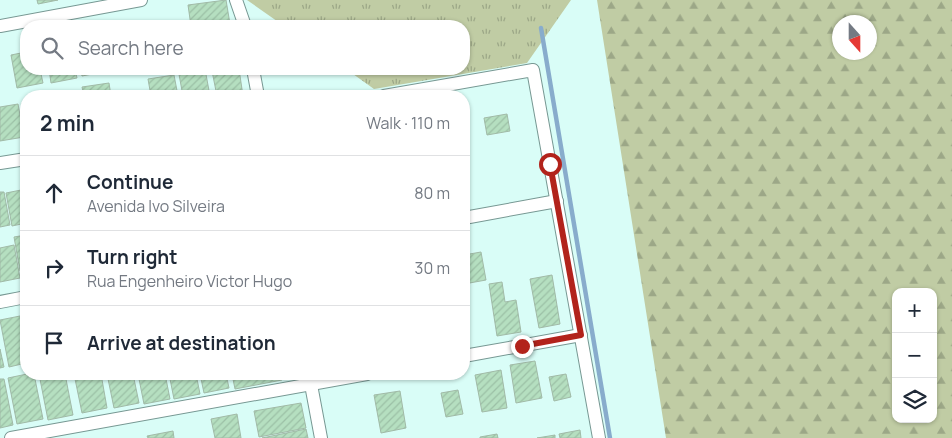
<!DOCTYPE html>
<html lang="en">
<head>
<meta charset="utf-8">
<style>
  body { margin:0; font-family:Manrope,sans-serif; background:#f6f6f7; color:#1f2937 }
  .controls { position:absolute; right:15px; bottom:15px; display:grid; overflow:hidden; border-radius:10px; box-shadow:0 1px 4px #0004 }
  .controls button { width:45px; height:45px; display:grid; place-items:center; padding:0; border:0; border-bottom:1px solid #e0e1e3; background:#fff; color:#1f2937; font:25px sans-serif }
  .compass { position:absolute; left:832px; top:15px; width:45px; height:45px; border-radius:50%; background:#fff; box-shadow:0 1px 4px #0004; rotate:159deg }
  .stop { position:absolute; width:15px; height:15px; margin:-11px; border:4px solid #b2231b; border-radius:50%; background:#fff }
  .stop.end { background:#b2231b; border-color:#fff; box-shadow:0 1px 5px #0008 }
  .list { margin:0; padding:0; list-style:none }
  h2 { display:flex; justify-content:space-between; align-items:center; height:65px; margin:0; padding:0 20px; font-size:21px }
  h2 small { font-size:16px; font-weight:400; color:#747a83 }
  .list li { display:grid; grid-template-columns:32px 1fr auto; gap:15px; align-items:center; box-sizing:border-box; height:75px; padding:0 20px; border-top:1px solid #e0e1e3 }
  .list b { display:block; font-size:19px; white-space:nowrap }
  .list p { margin:0; font-size:16px; white-space:nowrap; color:#747a83 }
  .list em { font-size:16px; font-style:normal; color:#747a83 }
  .icon { flex:none; width:28px; height:28px; fill:none; stroke:currentColor; stroke-width:2; stroke-linecap:round; stroke-linejoin:round }
  .map { position:relative; flex:none; width:952px; height:438px; overflow:hidden }
  .search { position:absolute; background:#fff; box-shadow:0 1px 4px #0004; left:20px; top:20px; width:450px; height:55px; display:flex; align-items:center; gap:12px; box-sizing:border-box; padding:0 18px; border-radius:20px; color:#747a83; font-size:19px }
  .panel { position:absolute; background:#fff; box-shadow:0 1px 4px #0004; left:20px; top:90px; width:450px; height:290px; border-radius:20px }
  .map>svg:first-child { display:block }
  .grass { fill:url(#grass-tufts) }
  .forest { fill:url(#forest-firs); fill-rule:evenodd }
  .lines { fill:none; stroke-linecap:round; stroke-linejoin:round }
  .stream { stroke:#88accc; stroke-width:4.5 }
  .building { fill:url(#building-hatch); stroke:#a1baa7 }
  .street-casing { stroke:#779893; stroke-width:14 }
  .street { stroke:#fff; stroke-width:12 }
  .route { stroke:#b2231b; stroke-width:6 }
</style>
</head>
<body>
<div class="map">
<svg width="952" height="438" viewBox="0 0 952 438">
  <defs>
    <pattern id="grass-tufts" width="24" height="20" patternUnits="userSpaceOnUse" patternTransform="scale(1.25)"><rect width="24" height="20" fill="#c0cca4"/><path d="M3 7l-1-3M5 7V3M7 7l1-3M15 17l-1-3M17 17v-4M19 17l1-3" fill="none" stroke="#9ca787"/></pattern>
    <pattern id="forest-firs" width="22" height="20" patternUnits="userSpaceOnUse" patternTransform="scale(1.25)"><rect width="22" height="20" fill="#c0cca4"/><path d="M5 1l3.5 6h-7zM16 11l3.5 6h-7z" fill="#9ca787"/></pattern>
    <pattern id="building-hatch" width="6" height="6" patternUnits="userSpaceOnUse" patternTransform="scale(1.25)"><rect width="6" height="6" fill="#b5dfc0"/><path d="M-1 1l2-2M0 6l6-6M5 7l2-2" fill="none" stroke="#9cc0a6"/></pattern>
  </defs>
  <rect width="100%" height="100%" fill="#d9fdf7"/>
  <polygon class="grass" points="247,0 571,0 527,63 374,89 346,69 464,69 464,26 284,26"/>
  <path class="forest" d="M597,0H952V438H666ZM840,22H870V52H840ZM896,292H933V419H896Z"/>
  <g class="lines">
    <polyline class="stream" points="541,28 610,438"/>
  </g>
  <g class="building">
    <polygon points="37,0 58,0 38,4"/>
    <polygon points="226,0 230,24 191,26 188,5"/>
    <polygon points="26,52 26,69 40,69 43,83 17,88 11,55"/>
    <polygon points="49,69 75,69 77,78 51,83"/>
    <polygon points="80,69 107,69 108,71 82,76"/>
    <polygon points="178,69 205,69 210,96 183,96"/>
    <polygon points="224,69 239,69 243,96 217,96 212,71"/>
    <polygon points="174,75 178,96 151,96 148,79"/>
    <polygon points="109,83 111,96 84,96 82,87"/>
    <polygon points="26,102 26,128 22,103"/>
    <polygon points="18,104 24,137 0,141 0,107"/>
    <polygon points="507,114 510,131 487,135 484,118"/>
    <polygon points="464,168 467,186 464,186"/>
    <polygon points="26,189 26,223 12,226 6,193"/>
    <polygon points="0,192 4,192 10,225 0,227"/>
    <polygon points="26,235 26,269 20,271 14,237"/>
    <polygon points="14,245 20,278 0,282 0,248"/>
    <polygon points="481,252 486,280 464,284 464,255"/>
    <polygon points="552,275 560,324 539,328 530,279"/>
    <polygon points="502,282 505,302 516,300 521,332 497,336 489,284"/>
    <polygon points="25,315 26,363 9,367 0,320"/>
    <polygon points="0,349 4,367 0,368"/>
    <polygon points="535,361 542,398 516,403 510,365"/>
    <polygon points="501,370 507,408 482,412 475,375"/>
    <polygon points="27,374 34,374 43,419 17,424 8,378"/>
    <polygon points="39,374 65,374 73,415 48,420"/>
    <polygon points="74,374 101,374 107,408 82,413"/>
    <polygon points="107,374 133,374 139,403 114,408"/>
    <polygon points="138,374 165,374 170,399 144,404"/>
    <polygon points="169,374 196,374 200,394 174,399"/>
    <polygon points="200,374 226,374 229,388 204,393"/>
    <polygon points="232,374 281,374 282,380 235,389"/>
    <polygon points="566,374 571,397 554,401 549,377"/>
    <polygon points="0,379 4,379 13,425 0,428"/>
    <polygon points="458,390 463,414 446,417 441,393"/>
    <polygon points="400,391 406,428 381,433 374,395"/>
    <polygon points="301,403 306,428 259,437 254,411"/>
    <polygon points="237,414 241,438 215,438 211,419"/>
    <polygon points="306,429 308,438 262,438"/>
    <polygon points="580,430 581,438 560,438 559,434"/>
    <polygon points="173,431 174,438 148,438 147,436"/>
    <polygon points="497,434 498,438 480,438 480,437"/>
    <polygon points="555,435 555,438 537,438"/>
  </g>
  <g class="lines">
    <g class="street-casing">
      <g id="street">
        <polyline points="236,0 245,26"/>
        <polyline points="0,26 141,0"/>
        <polyline points="253,69 258,96"/>
        <polyline points="384,96 533,70 599,438"/>
        <polyline points="0,163 26,159"/>
        <polyline points="464,218 557,201"/>
        <polyline points="0,302 26,297"/>
        <polyline points="464,356 581,335"/>
        <polyline points="309,374 321,438"/>
        <polyline points="11,438 367,374"/>
      </g>
    </g>
    <use href="#street" class="street"/>
  </g>
  <g class="lines">
    <polyline class="route" points="522,346 581,335 550,164"/>
  </g>
</svg>
<div class="controls">
<button>+</button>
<button>−</button>
<button><svg class="icon" aria-label="layers" viewBox="0 0 24 24"><path d="M12 4l9 5-9 5-9-5zM3 14l9 5 9-5"/></svg></button>
</div>
<svg class="compass" viewBox="-18 -18 36 36"><path d="M0-13l5 13h-10z" fill="#e53935"/><path d="M0 13l5-13h-10z" fill="#747a83"/></svg>
<div class="stop" style="left:550px;top:164px"></div>
<div class="stop end" style="left:522px;top:346px"></div>
<div class="search"><svg class="icon" aria-label="search" viewBox="0 0 24 24"><circle cx="10" cy="10" r="6"/><path d="M15 15l6 6"/></svg>Search here</div>
<section class="panel">
<h2>2 min<small>Walk · 110 m</small></h2>
<ul class="list">
<li><svg class="icon" aria-label="ahead" viewBox="0 0 24 24"><path d="M12 20V5M6 11l6-6 6 6"/></svg><div><b>Continue</b><p>Avenida Ivo Silveira</p></div><em>80 m</em></li>
<li><svg class="icon" aria-label="right" viewBox="0 0 24 24"><path d="M7 20v-9h11M14 6l5 5-5 5"/></svg><div><b>Turn right</b><p>Rua Engenheiro Victor Hugo</p></div><em>30 m</em></li>
<li><svg class="icon" aria-label="arrive" viewBox="0 0 24 24"><path d="M6 21V4h12l-3 4 3 4H6"/></svg><div><b>Arrive at destination</b></div></li>
</ul>
</section>
</div>
</body>
</html>
